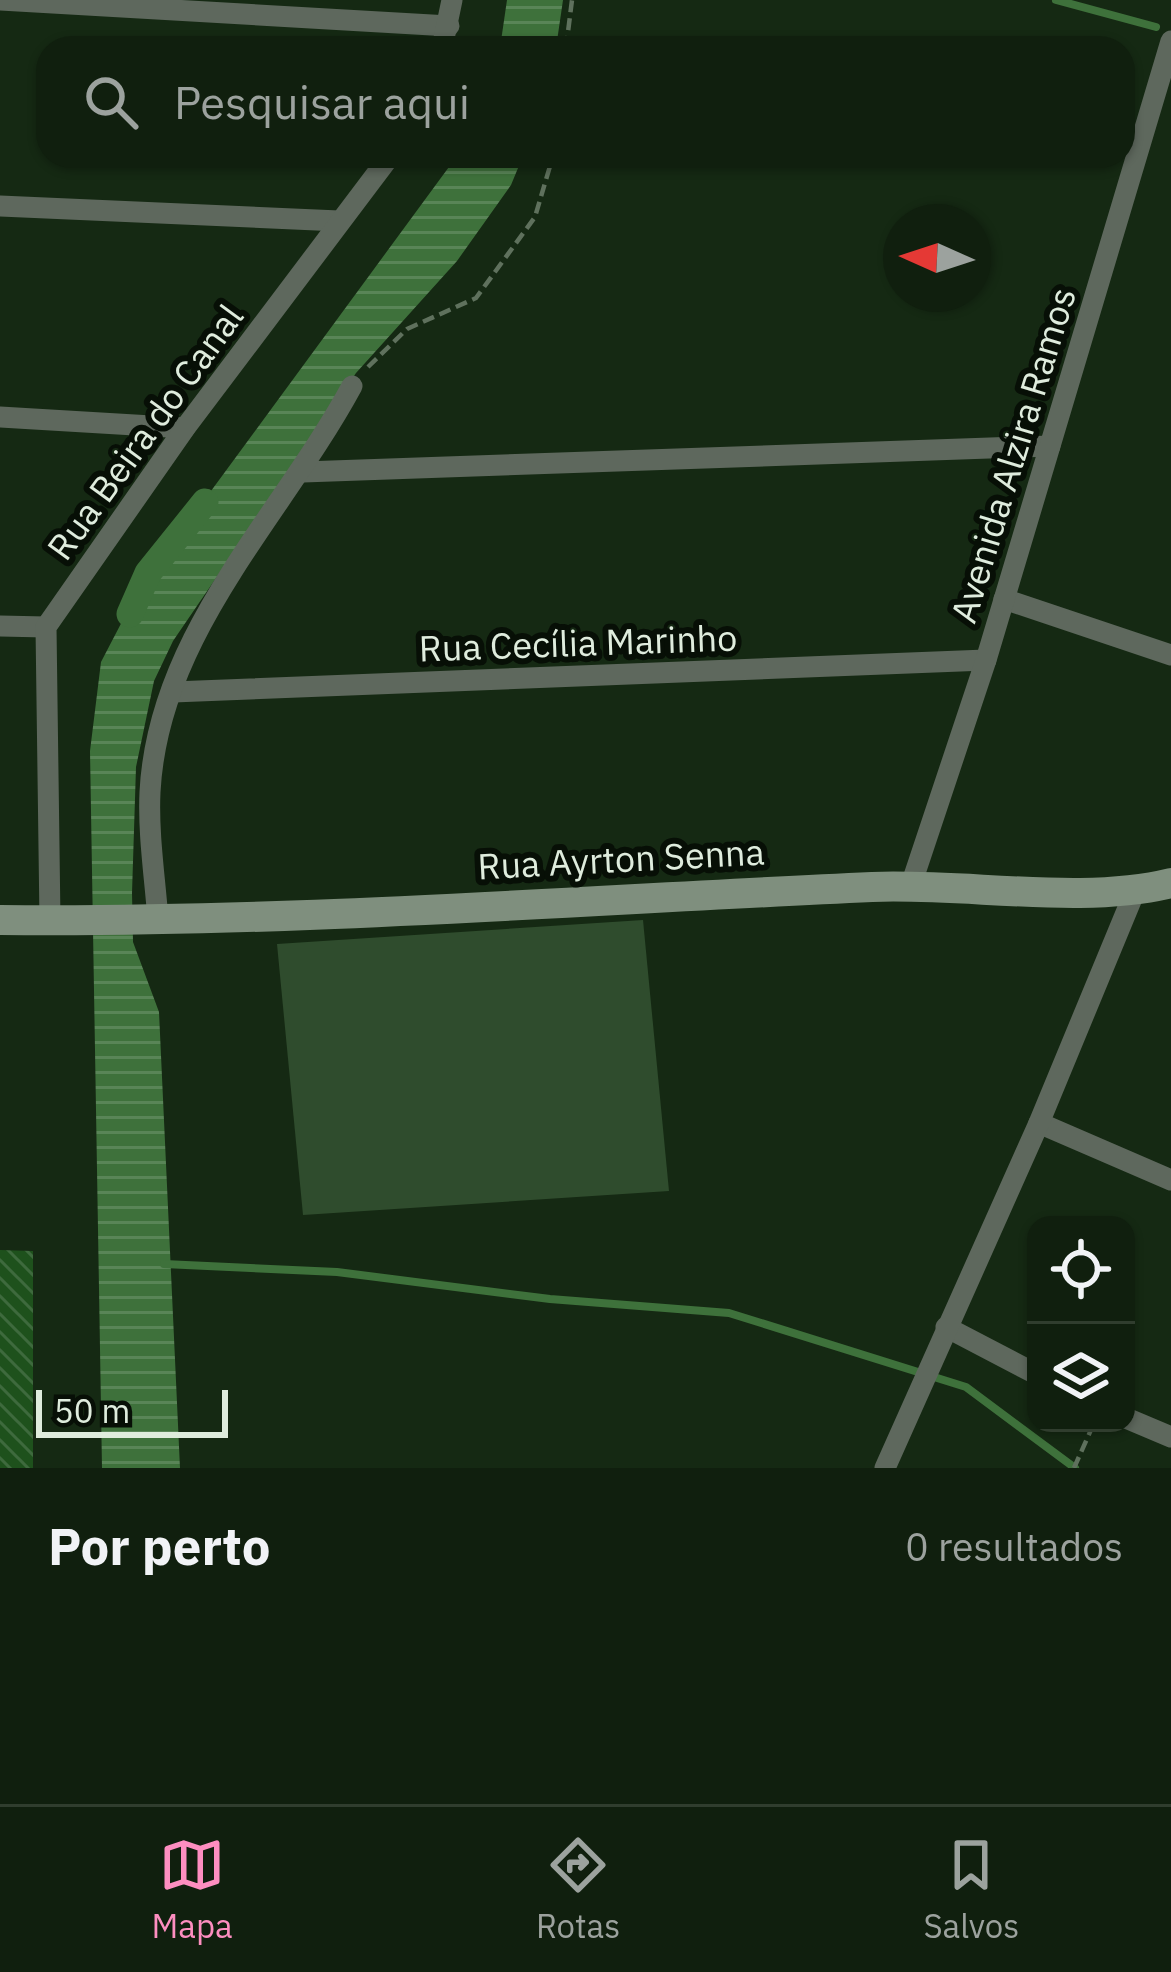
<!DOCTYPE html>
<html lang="pt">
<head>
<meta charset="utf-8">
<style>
  body { margin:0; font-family:"IBM Plex Sans",sans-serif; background:#1e2c1c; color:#f1f3f6 }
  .controls { position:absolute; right:36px; bottom:36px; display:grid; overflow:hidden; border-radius:24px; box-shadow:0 3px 9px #0004 }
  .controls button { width:108px; height:108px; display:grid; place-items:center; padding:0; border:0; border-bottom:3px solid #303d2e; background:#101f0e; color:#f1f3f6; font:60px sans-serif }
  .compass { position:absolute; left:883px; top:204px; width:108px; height:108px; border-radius:50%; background:#101f0e; box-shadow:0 3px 9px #0004; rotate:273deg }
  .scale { position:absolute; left:36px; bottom:30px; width:192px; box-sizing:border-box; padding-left:12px; border:6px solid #dfecdd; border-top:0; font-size:33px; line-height:42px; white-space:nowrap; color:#dfecdd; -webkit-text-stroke:9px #070f06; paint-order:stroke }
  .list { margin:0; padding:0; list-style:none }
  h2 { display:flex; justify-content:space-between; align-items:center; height:156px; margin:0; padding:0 48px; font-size:51px }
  h2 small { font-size:39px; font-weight:400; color:#9ca29e }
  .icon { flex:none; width:66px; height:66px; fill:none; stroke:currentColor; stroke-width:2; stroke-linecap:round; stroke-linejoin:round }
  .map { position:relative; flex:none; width:1171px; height:1468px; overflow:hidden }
  .search { position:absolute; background:#101f0e; box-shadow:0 3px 9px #0004; left:36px; right:36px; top:36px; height:132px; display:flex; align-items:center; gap:30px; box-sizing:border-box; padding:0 42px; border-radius:36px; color:#9ca29e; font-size:45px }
  .sheet { height:336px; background:#101f0e }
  nav { display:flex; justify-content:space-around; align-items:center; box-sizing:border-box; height:168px; border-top:3px solid #303d2e; background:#101f0e; font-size:33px; color:#9ca29e }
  nav a { display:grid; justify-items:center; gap:6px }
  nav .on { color:#fd8ec0 }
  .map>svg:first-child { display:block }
  .garden { fill:#2f4c2d }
  .water { fill:url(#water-rules) }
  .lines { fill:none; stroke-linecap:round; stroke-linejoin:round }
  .stream { stroke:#3e713b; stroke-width:8 }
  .canal { stroke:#3e713b; stroke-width:27 }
  .building { fill:url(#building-back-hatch) }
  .path { stroke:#5f715d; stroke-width:4.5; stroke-dasharray:12 6; stroke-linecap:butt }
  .minor { stroke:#5e685d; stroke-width:21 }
  .secondary { stroke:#7f8f7e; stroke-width:30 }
  .labels { text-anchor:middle; stroke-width:12; stroke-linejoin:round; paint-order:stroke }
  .street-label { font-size:36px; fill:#dfecdd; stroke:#070f06 }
</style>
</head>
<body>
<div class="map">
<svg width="1171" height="1468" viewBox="0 0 1171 1468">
  <defs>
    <pattern id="water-rules" width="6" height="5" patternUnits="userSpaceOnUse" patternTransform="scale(3)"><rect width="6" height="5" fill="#3e713b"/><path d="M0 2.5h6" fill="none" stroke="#598557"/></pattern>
    <pattern id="building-back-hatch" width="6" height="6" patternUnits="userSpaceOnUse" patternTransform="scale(3)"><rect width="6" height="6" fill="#1e511c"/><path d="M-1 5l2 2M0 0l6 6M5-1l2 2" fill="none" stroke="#3e6a3d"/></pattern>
  </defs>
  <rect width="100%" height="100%" fill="#152913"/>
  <polygon class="garden" points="643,920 669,1191 303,1215 277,944"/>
  <g class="water">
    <polygon points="507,0 563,0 556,48 500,48"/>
    <polygon points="457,156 523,156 511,185 457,261 356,373 173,641 154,681 136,767 132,893 133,942 159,1012 180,1468 102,1468 90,751 101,662 139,589"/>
  </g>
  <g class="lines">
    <g class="stream">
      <polyline points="1056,0 1156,27"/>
      <polyline points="164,1264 337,1272 550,1299 729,1313 966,1387 1075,1468"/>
    </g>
    <polyline class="canal" points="130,614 148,573 205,502"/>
  </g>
  <polygon class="building" points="0,1250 33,1251 33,1468 0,1468"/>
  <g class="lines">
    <g class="path">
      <polyline points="566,48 572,0"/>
      <polyline points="368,367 407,329 476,298 535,217 553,156"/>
      <polyline points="1074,1468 1094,1423"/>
    </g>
    <g class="minor">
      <polyline points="0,0 449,26"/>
      <polyline points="442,48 452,0"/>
      <polyline points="0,206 339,221"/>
      <polyline points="0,417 185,428"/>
      <polyline points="303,472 1050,446"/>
      <polyline points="1004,599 1171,655"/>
      <polyline points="0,626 46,627"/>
      <polyline points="173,692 986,660"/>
      <polyline points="911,885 986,660 1171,41"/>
      <path d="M158,920C155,878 148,834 150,792C158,634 281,517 352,386"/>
      <polyline points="50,921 46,627 185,428 390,156"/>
      <polyline points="1039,1123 1171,1180"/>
      <polyline points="946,1327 1036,1374"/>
      <polyline points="1126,1418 1171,1437"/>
      <polyline points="885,1468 1039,1123 1135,891"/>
    </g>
    <path class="secondary" d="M0,920C290,923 582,900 872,887C967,883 1081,905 1171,883"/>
  </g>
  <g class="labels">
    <g class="street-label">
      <text transform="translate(145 432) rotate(-54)" y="13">Rua Beira do Canal</text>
      <text transform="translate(1013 455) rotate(-73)" y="13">Avenida Alzira Ramos</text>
      <text transform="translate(578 643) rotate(-2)" y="13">Rua Cecília Marinho</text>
      <text transform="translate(621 859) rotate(-3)" y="13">Rua Ayrton Senna</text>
    </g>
  </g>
</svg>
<div class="controls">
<button><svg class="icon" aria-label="locate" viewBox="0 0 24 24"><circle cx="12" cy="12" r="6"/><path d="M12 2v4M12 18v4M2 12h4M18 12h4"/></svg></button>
<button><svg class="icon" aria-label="layers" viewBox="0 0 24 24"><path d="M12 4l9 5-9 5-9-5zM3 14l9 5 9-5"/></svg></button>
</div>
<svg class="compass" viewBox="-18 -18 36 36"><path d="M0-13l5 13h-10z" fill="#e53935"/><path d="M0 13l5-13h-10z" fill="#9ca29e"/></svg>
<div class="scale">50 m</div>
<div class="search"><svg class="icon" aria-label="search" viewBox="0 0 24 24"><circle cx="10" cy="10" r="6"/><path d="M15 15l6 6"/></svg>Pesquisar aqui</div>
</div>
<section class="sheet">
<h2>Por perto<small>0 resultados</small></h2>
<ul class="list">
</ul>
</section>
<nav>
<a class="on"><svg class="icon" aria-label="map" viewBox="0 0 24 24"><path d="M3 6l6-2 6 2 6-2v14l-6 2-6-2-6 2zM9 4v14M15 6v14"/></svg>Mapa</a>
<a><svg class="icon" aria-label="directions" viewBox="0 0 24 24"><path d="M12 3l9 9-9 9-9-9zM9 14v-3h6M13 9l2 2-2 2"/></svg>Rotas</a>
<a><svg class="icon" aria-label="saved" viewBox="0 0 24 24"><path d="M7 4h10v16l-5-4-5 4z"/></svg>Salvos</a>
</nav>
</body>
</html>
